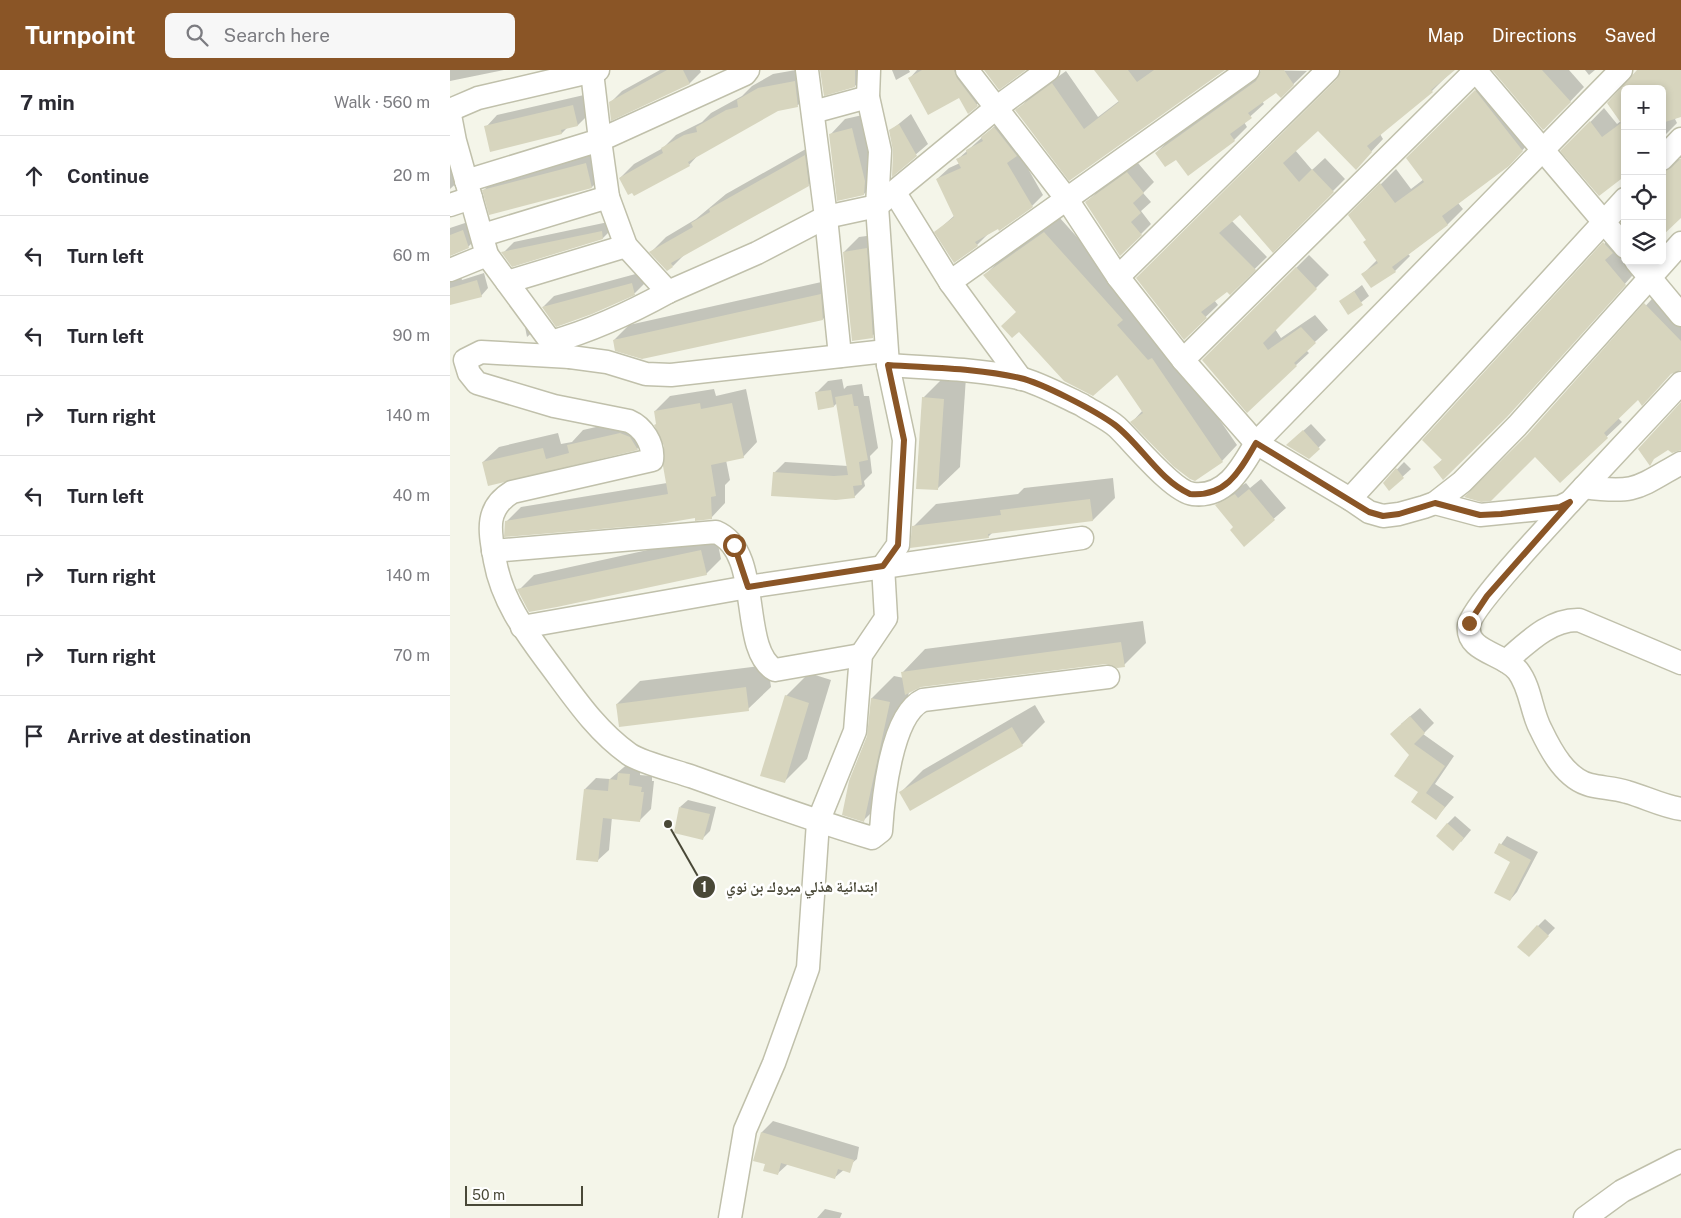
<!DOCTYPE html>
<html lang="en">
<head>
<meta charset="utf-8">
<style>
  body { margin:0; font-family:"Public Sans","Noto Naskh Arabic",sans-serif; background:#f7f7f7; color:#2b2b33 }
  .controls { position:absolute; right:15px; top:15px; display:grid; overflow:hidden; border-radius:8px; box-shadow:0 2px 8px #0003 }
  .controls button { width:45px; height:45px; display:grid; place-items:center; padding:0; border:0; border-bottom:1px solid #e1e1e2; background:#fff; color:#2b2b33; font:25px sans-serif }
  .scale { position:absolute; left:15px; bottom:12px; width:118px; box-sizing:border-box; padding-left:5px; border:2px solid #494837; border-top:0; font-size:14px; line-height:18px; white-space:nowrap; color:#494837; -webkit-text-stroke:4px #fff; paint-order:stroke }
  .stop { position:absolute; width:15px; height:15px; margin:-11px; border:4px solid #8a5526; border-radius:50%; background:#fff }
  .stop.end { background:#8a5526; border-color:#fff; box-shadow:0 1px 5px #0008 }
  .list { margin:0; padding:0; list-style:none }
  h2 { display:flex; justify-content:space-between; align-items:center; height:65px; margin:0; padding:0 20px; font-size:21px }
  h2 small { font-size:16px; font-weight:400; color:#7c7c81 }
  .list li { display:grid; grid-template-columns:32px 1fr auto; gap:15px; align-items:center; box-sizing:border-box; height:80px; padding:0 20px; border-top:1px solid #e1e1e2 }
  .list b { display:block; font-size:19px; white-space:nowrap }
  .list em { font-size:16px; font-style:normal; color:#7c7c81 }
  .icon { flex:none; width:28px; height:28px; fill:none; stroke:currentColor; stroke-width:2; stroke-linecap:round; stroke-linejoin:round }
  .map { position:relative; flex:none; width:1231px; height:1148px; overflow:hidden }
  header { display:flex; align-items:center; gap:30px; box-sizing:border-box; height:70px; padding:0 25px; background:#8a5526; color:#fff }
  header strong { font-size:24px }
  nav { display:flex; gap:28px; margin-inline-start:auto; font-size:18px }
  .search { width:350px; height:45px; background:#f7f7f7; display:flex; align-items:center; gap:12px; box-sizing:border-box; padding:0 18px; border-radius:8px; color:#7c7c81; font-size:19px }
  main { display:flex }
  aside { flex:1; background:#fff }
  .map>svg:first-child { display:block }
  .shadow { fill:#0003 }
  .building { fill:#d7d5be }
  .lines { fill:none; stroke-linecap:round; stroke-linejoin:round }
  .minor-casing { stroke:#c0c0ab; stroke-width:25 }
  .minor { stroke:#fff; stroke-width:22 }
  .route { stroke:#8a5526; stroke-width:6 }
  .leader { fill:none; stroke:#494837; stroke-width:2 }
  .callout-dot { fill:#494837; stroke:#fff; stroke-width:2 }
  .mark-label { font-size:15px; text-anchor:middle; font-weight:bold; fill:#fff }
  .callout-label { font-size:15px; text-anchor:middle; font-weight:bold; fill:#494837; stroke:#fff; stroke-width:5; stroke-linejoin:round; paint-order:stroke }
</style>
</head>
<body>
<header>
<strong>Turnpoint</strong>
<div class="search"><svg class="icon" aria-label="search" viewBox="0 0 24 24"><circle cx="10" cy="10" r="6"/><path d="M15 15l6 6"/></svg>Search here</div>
<nav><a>Map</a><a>Directions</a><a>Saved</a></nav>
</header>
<main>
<aside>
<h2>7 min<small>Walk · 560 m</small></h2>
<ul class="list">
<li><svg class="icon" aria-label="ahead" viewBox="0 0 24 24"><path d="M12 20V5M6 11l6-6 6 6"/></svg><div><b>Continue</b></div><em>20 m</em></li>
<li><svg class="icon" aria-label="left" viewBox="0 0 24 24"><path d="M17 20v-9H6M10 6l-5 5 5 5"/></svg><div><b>Turn left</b></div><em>60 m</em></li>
<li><svg class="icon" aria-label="left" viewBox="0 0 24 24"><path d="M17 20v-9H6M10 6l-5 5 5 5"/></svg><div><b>Turn left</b></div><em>90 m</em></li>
<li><svg class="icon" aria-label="right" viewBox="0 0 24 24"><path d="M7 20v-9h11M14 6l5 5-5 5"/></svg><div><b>Turn right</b></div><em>140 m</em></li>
<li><svg class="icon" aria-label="left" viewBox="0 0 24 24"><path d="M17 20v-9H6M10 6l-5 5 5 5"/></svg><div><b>Turn left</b></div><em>40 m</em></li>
<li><svg class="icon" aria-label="right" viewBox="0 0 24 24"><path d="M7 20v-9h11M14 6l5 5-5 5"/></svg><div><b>Turn right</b></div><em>140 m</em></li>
<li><svg class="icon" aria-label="right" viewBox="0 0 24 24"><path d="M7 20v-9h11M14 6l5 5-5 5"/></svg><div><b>Turn right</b></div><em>70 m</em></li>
<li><svg class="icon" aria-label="arrive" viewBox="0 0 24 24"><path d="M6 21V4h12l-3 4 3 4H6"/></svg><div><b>Arrive at destination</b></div></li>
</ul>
</aside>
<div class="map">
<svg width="1231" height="1148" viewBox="0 0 1231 1148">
  <rect width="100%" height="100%" fill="#f4f5e9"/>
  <g class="shadow">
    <polygon points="0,0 54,0 0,11"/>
    <polygon points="210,0 250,0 251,2 240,13 162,49 160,33 172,21"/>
    <polygon points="346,0 359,0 362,21 348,35 327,39 250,83 239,95 170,108 184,94 213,78 226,65 252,52 261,43 292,26 302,16 323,4"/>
    <polygon points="370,0 420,0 405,16"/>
    <polygon points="442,0 459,0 460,2 446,10"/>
    <polygon points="467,0 525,0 540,22 519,42 510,26 460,8"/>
    <polygon points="645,0 773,0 620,109 567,41 580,27 616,1 648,47 669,31"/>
    <polygon points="812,0 857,1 831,26 826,21 812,31 814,34 794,52 797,57 784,70 726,88 706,83 719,70 810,5"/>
    <polygon points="891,0 1003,0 982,21 930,64 933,69 906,98 868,59 845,80 862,100 875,88 895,109 823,181 790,143 781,150 817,187 780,223 777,220 764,230 768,235 734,268 687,208 888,10"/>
    <polygon points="1044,0 1119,0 1134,17 1094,59"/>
    <polygon points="1135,0 1145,0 1139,5"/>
    <polygon points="1188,0 1231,0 1231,42 1225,49 1227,53 1216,64 1213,72 1212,19 1175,19 1175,104 1112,81 1154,38 1167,54 1171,51 1158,34"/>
    <polygon points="1040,6 1087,65 1058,95 1008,133 1013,139 998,154 958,184 960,186 945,201 913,204 927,190 918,169 900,145 946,99 961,119 974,109 958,88"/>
    <polygon points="134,25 139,44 128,55 118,57 112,63 36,57 47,45"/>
    <polygon points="417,44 429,109 414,124 380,65 395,49"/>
    <polygon points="461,44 478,74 443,104 444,81 440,61"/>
    <polygon points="556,46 569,83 593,125 582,136 538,164 527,175 486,162 505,145 487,109 499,98 510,93 508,89"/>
    <polygon points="370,71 373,100 358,115 235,184 223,196 201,182 216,167 246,149 276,124"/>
    <polygon points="147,83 153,106 142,117 34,120 45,109"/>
    <polygon points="1231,89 1231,146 1212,157 1212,98 1221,90"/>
    <polygon points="688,93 704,112 693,123 701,132 691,141 701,154 691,164 636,133 647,122"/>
    <polygon points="8,97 11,109 0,119 0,99"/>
    <polygon points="609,147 687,234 717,274 787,375 772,391 745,409 682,352 693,340 667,303 567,241 535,205 550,190"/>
    <polygon points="24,150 29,166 18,177 0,183 0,158"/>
    <polygon points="163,151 164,157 153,168 53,183 64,172"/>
    <polygon points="1169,158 1175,191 1183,191 1189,198 1072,330 993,408 985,397 993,389 974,370"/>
    <polygon points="432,164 438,251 422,266 394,182 409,167"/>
    <polygon points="859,185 879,205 825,259 831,268 865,245 878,260 856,280 859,283 846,295 754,290"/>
    <polygon points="193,202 196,212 185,223 93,237 104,226"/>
    <polygon points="34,203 38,218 31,226 0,234 0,212 11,207 12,210"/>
    <polygon points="385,209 388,234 373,249 164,270 179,255"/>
    <polygon points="912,215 919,226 898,243 890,232"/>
    <polygon points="1210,220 1231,241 1231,300 1227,299 1188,328 1168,348 1172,352 1110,411 1079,365"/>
    <polygon points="86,247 91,255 77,267 75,257"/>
    <polygon points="496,305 516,307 510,397 487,419 473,328"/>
    <polygon points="392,309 394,319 397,316 412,314 414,326 419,326 428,378 420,386 422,403 414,411 415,416 404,427 324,403 335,392 398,396 387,333 384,336 366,323 378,311"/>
    <polygon points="264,319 266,326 296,319 307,372 293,387 276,390 280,410 275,415 275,433 261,448 246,446 56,452 71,437 217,413 215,376 205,341 220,326"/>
    <polygon points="185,348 202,364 187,379 38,414 33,392 49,377 108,363 111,374 122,372 133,360"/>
    <polygon points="861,354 876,370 858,388 845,368"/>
    <polygon points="954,392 961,399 939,419 934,413"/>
    <polygon points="663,408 665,428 643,450 543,462 538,467 463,457 486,434 568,424 574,418"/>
    <polygon points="811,409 836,438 794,475 785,456 767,435 778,424 796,413 800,418"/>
    <polygon points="266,465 271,489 256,504 69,520 84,505"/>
    <polygon points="693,551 696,573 674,595 657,593 471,616 459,622 436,728 414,750 422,628 444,606 454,608 453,602 475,579"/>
    <polygon points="318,595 321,617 298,639 167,634 190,611"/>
    <polygon points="359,603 381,610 357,689 334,712 336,626"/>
    <polygon points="585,635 595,652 572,675 461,739 451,722 473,700"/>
    <polygon points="970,638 984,653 973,664 1004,686 985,714 1004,727 986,748 969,722 951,654"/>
    <polygon points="180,692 191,693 190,705 202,706 202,711 204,711 201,739 190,750 162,747 159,780 147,791 135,719 146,708 160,709"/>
    <polygon points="238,730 266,737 260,761 253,768 230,737"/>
    <polygon points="1005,746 1021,760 1011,772 997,754"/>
    <polygon points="1057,766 1088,782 1067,822 1060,830 1061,791 1045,783"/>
    <polygon points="1095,849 1105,858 1086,878 1088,856"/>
    <polygon points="323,1051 409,1077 407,1089 384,1108 338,1094 327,1104 316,1094 305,1090 312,1062"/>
    <polygon points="375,1139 392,1143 390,1148 367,1148"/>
  </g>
  <g class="building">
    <polygon points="217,0 233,0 240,14 161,51 159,32"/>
    <polygon points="370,0 405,0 405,17 374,26"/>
    <polygon points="472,0 504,0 507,8 528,36 518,44 509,28 478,45 458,8"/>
    <polygon points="534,0 576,0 549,20"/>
    <polygon points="644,0 678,0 687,12 704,0 775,0 619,111 565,40 602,13 634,59 669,32"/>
    <polygon points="811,0 834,0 844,15 831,28 826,23 798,43 802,48 780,64 785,71 738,106 726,90 715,97 705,83 806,11"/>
    <polygon points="891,0 1005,0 981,20 983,22 917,76 922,82 906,100 868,61 833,93 849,112 862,99 884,122 823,183 790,145 769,163 806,200 780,225 777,222 751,242 757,248 734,270 686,208 887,9"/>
    <polygon points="1042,0 1092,0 1121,32 1093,60"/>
    <polygon points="1187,0 1231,0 1231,47 1212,53 1212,19 1175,19 1175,106 1149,126 1110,81 1140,51 1152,67 1171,53 1157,33"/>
    <polygon points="345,11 348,37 328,41 238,92 240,96 184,126 182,123 178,125 169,108 213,83 211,78 234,65 247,62 246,57 276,40 288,37 287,30 308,18"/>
    <polygon points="1025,20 1073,81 1059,96 992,146 998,155 942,197 946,202 921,218 911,204 928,193 913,172 916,170 898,145 930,113 945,133 974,112 956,88"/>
    <polygon points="123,35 128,56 111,60 112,64 40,82 34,56"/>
    <polygon points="449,54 467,86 442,107 443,81 439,60"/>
    <polygon points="544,57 567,86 557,93 583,137 549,161 548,159 525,172 528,176 504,193 484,162 504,147 486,109 511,98 506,89 517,84 516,80 533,71 531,67"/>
    <polygon points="402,58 415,111 414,125 387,131 379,64"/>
    <polygon points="355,85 359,116 221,193 223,197 217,201 199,182 243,157 241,153 260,142 259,139"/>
    <polygon points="1231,88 1231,148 1212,166 1212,102 1221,98"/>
    <polygon points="136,93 142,118 39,145 32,120"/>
    <polygon points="677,102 694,123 683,133 691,143 681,152 692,165 670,186 635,132"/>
    <polygon points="13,160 19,178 0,186 0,165"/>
    <polygon points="152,161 153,169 62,197 51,182"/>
    <polygon points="594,162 673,250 667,255 698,290 702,288 773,392 745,411 740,409 723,396 680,352 693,343 667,305 643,326 614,311 569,262 562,268 551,256 566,242 533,205"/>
    <polygon points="1153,172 1163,183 1155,190 1176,215 1057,347 993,410 983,397 992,390 972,370"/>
    <polygon points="417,178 423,268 402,271 393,182"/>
    <polygon points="846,197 867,219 813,273 818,280 851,257 866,273 844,293 847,296 797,343 752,290"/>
    <polygon points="27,210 32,227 0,235 0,218"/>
    <polygon points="182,213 185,225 142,244 106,257 92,237"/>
    <polygon points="904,221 913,235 898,245 889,231"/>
    <polygon points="371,224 373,250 192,289 165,281 163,270"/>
    <polygon points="1194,233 1231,271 1231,300 1221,304 1192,336 1188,330 1154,363 1158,368 1110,413 1085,387 1041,431 1031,432 1014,427 1077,365"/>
    <polygon points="381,320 384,337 368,340 365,322"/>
    <polygon points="402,324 404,336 408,336 418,390 409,392 412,415 403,416 405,428 386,430 321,426 323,402 384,406 398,405 385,327"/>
    <polygon points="472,327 494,329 488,420 466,419"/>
    <polygon points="1231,332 1231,380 1222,383 1218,380 1204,389 1200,396 1188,379"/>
    <polygon points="250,333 251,339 282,333 294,388 261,395 266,426 261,427 262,449 245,451 245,448 210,454 54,467 55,451 218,424 213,396 214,376 204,355 206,354 204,341"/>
    <polygon points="853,360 870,379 859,389 836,375"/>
    <polygon points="170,363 180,367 188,380 38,416 32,392 93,378 96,389 119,383 117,375"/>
    <polygon points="946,398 954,408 939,421 933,413"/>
    <polygon points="799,419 825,450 794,477 780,460 783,457 765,435 785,424 788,428"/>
    <polygon points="640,429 643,451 538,464 539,468 460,478 462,456 551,445 550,440"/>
    <polygon points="251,480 257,505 107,537 79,542 67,519"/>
    <polygon points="671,572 675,597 667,598 656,594 471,617 455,625 451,602"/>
    <polygon points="296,617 299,641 169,657 166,634"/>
    <polygon points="335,625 359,633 335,713 310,706"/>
    <polygon points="421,628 440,632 414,752 392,745 399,711 417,666"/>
    <polygon points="960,646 975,663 964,674 995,696 976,723 995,737 986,750 961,732 968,722 944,706 959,685 940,664"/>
    <polygon points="562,657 573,676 460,741 449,722"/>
    <polygon points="168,703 180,704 179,715 192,717 191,722 194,722 190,752 153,748 148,792 126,790 134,719 158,721 159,709 167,710"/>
    <polygon points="229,737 260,744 253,770 224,763"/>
    <polygon points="997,753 1014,768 1003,781 986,766"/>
    <polygon points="1049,773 1081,790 1060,831 1044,823 1060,792 1044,783"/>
    <polygon points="1087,855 1099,866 1079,887 1067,877"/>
    <polygon points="311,1062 404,1090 400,1103 388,1099 385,1109 331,1093 328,1105 313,1101 315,1094 303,1091"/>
  </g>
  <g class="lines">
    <g class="minor-casing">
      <g id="minor">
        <polyline points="298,0 295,4 150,70 158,127 176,176 218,222 307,183 376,147 427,136 546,38 598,0"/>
        <polyline points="357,0 376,147 390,286"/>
        <polyline points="517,0 616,128 668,207 733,290 806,373 900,429 919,442 933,446 949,444 974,437 985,433 1012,412 1067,356 1231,173"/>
        <polyline points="1025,0 1175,177"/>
        <polyline points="0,40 28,28 148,0"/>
        <polyline points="363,42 418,27"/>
        <polyline points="0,45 5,71 37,185 101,272 120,287 157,292 196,304 221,305 436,281"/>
        <polyline points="1212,89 1231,69"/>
        <polyline points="16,111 150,70 142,2"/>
        <polyline points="445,123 500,212 571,309"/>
        <polyline points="0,135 21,128"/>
        <polyline points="33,165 158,127"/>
        <polyline points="1186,191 1231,245"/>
        <polyline points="0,200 37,185"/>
        <polyline points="668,207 878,0"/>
        <polyline points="57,212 176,176"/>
        <polyline points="500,212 798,0"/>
        <path d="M101,272C144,260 180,243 218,222"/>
        <path d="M120,287L31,282L15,290L19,303L27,313L104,336L179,351C193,357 204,374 202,390L62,422C34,439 40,462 45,491C52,530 74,560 97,591C122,624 144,659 179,684C192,693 226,701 243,707C302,728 361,750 422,768L431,761C433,729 441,645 473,630L658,607"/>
        <polyline points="733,290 1026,0"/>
        <path d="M438,295C481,298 527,299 569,308C587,312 615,327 632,335C643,342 658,349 667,357C683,372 723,422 743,424C776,428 792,397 806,373L1171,0"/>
        <path d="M1134,417C1186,424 1187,418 1231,393"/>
        <polyline points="900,429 1175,129"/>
        <path d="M1120,432C1103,451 1022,536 1019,555C1015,582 1054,583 1068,601C1081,618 1081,642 1091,660C1101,681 1116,709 1140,715C1152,718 1165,718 1177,722C1195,727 1212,736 1231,739"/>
        <polyline points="985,433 1030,445 1110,437 1120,432 1231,313"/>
        <path d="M43,481L266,462C314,482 288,579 325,600L411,585"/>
        <polyline points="72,557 298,517 632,468"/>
        <path d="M1056,591C1077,573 1100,549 1129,550L1231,593"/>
        <polyline points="280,1148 295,1060 324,993 358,898 368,752 405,661 411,585 436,548 433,496 448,475 454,370 438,295 427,136 430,81 418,27 419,0"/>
        <polyline points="1135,1148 1172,1121 1231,1091"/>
      </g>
    </g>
    <use href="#minor" class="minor"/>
  </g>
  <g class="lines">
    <path class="route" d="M284,475L298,517L433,496L448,475L454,370L438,295C481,298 527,298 570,308C592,313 646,341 665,355C691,375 709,410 740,424C777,427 790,400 806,373L919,442L933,446L949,444L985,433L1030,445L1051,444L1110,437L1120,432L1037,526L1019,553"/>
  </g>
  <path class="leader" d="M218 754L254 817"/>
  <g class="callout-dot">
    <circle cx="218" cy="754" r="5"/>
    <circle cx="254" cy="817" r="12"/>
  </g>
  <g class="mark-label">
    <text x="254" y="822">1</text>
  </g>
  <g class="callout-label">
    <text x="352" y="822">ابتدائية هذلي مبروك بن نوي</text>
  </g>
</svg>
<div class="controls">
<button>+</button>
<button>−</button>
<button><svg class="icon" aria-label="locate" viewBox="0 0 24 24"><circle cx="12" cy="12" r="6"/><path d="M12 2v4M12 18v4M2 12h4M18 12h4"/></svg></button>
<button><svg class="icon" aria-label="layers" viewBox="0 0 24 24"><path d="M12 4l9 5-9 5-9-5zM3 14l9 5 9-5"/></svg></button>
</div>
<div class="scale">50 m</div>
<div class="stop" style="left:284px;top:475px"></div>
<div class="stop end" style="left:1019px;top:553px"></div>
</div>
</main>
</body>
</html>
